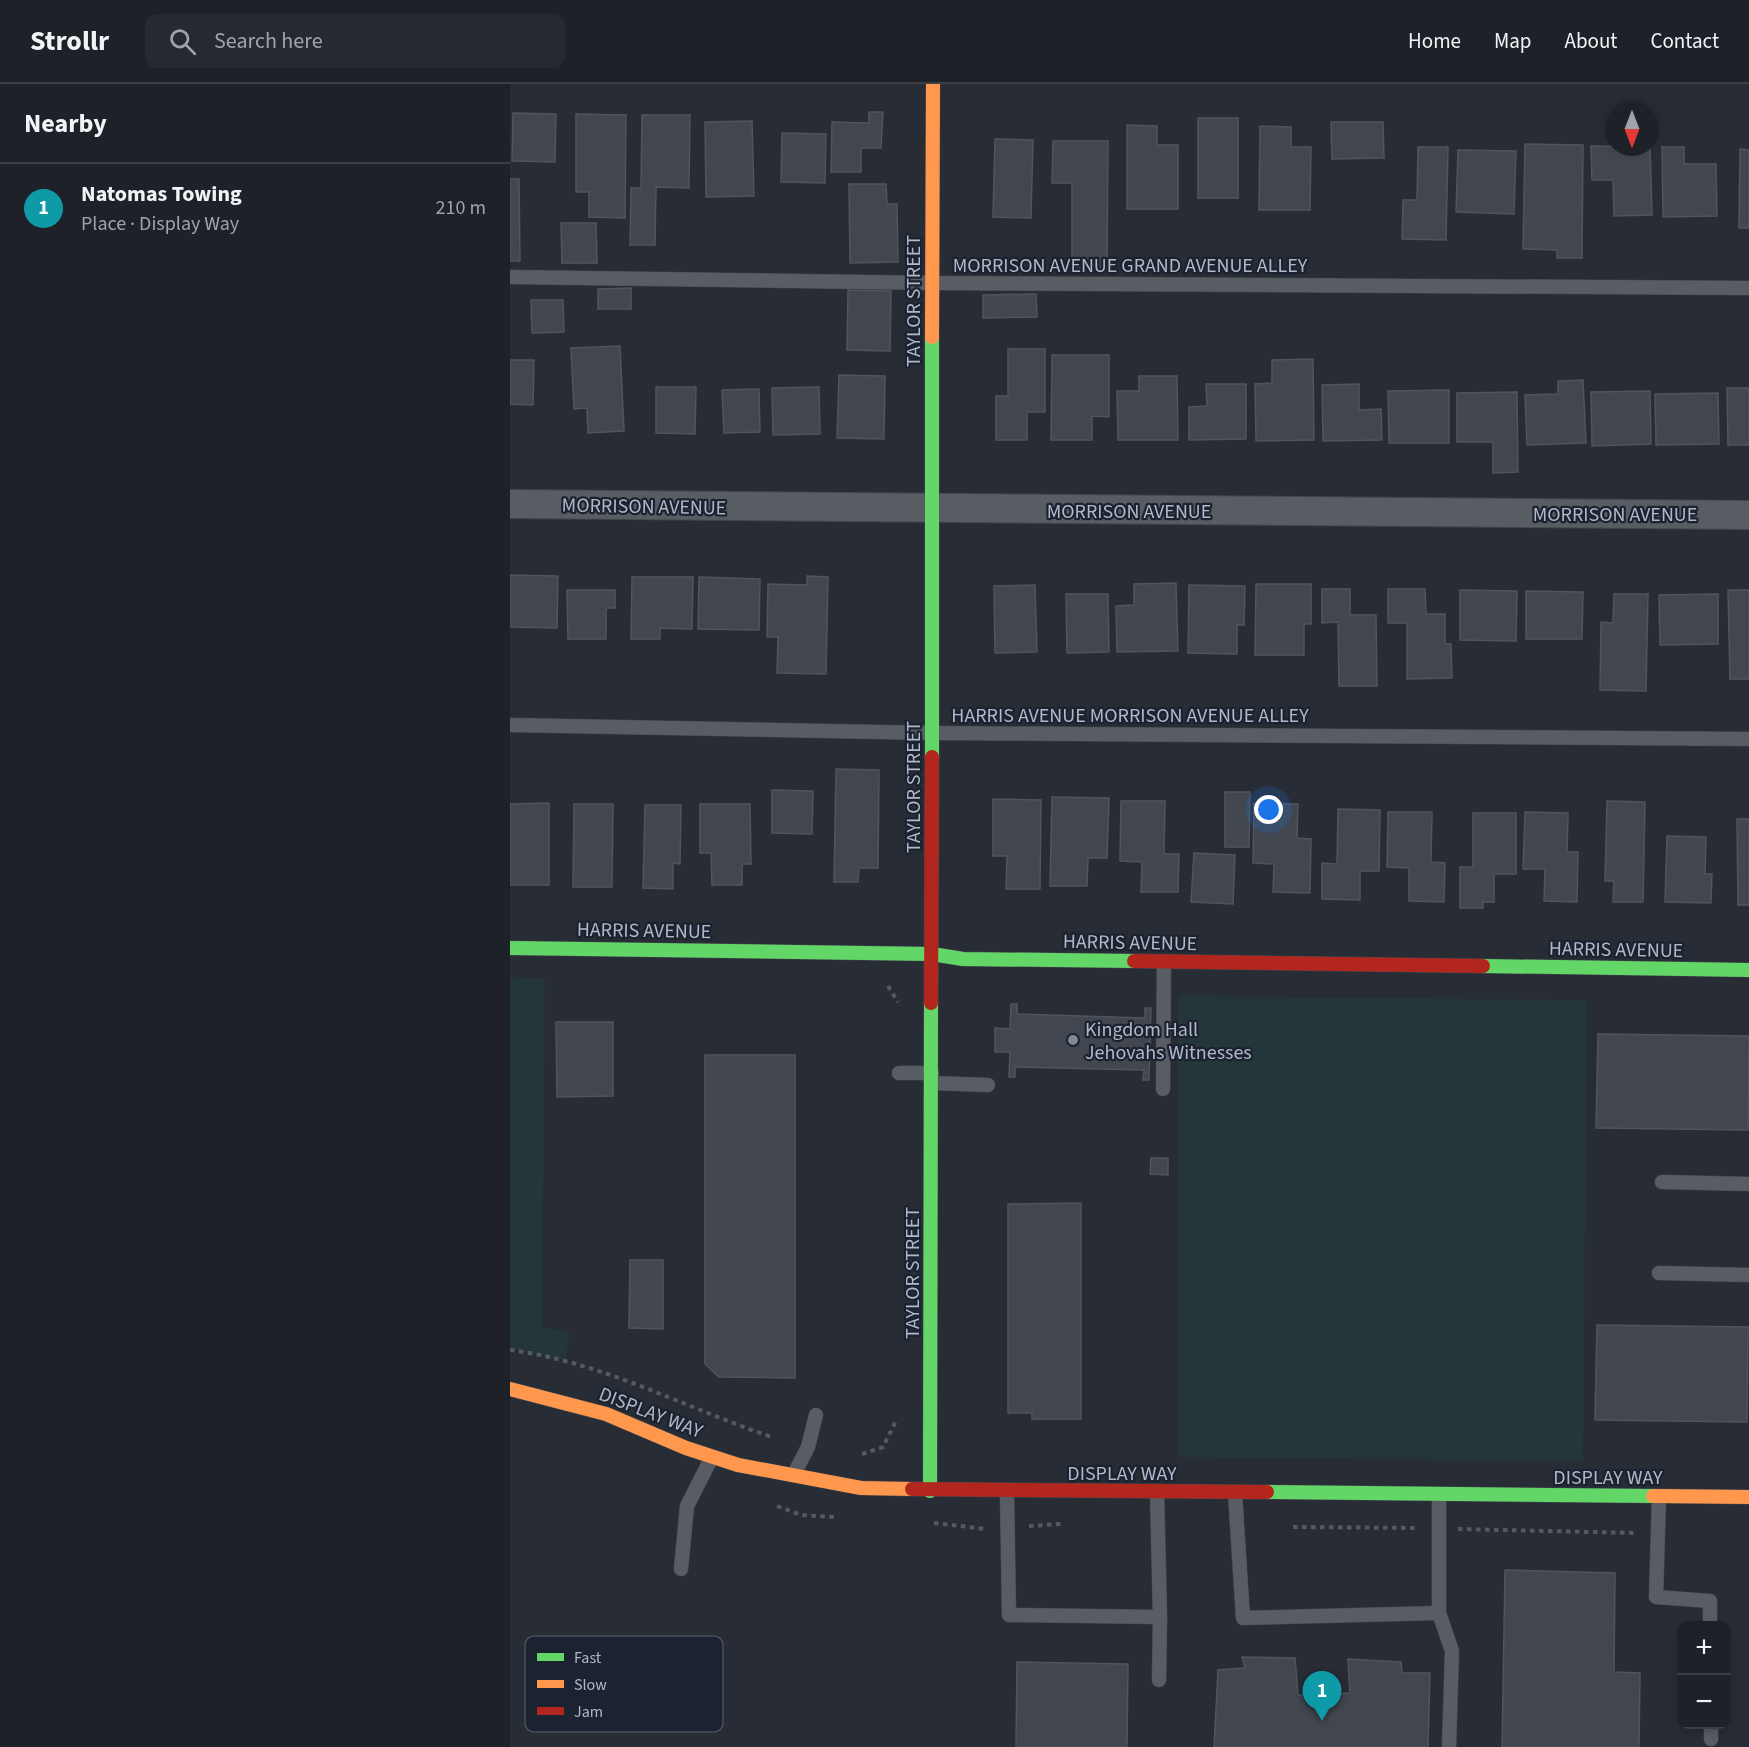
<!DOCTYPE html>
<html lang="en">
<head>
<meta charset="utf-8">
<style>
  body { margin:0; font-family:"Source Sans 3",sans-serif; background:#262930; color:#f1f3f6 }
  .controls { position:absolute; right:18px; bottom:18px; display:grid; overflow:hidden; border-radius:12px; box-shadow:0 3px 9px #0003 }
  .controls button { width:54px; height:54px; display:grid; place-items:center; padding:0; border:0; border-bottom:2px solid #3c3e45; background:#1e2128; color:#f1f3f6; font:30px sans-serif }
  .compass { position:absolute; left:1095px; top:18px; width:54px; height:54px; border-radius:50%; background:#1e2128; box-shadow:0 3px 9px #0003; rotate:180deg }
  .you { position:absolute; left:759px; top:726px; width:21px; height:21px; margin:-15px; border:4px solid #fff; border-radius:50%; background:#1a73e8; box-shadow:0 0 0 9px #1a73e833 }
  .badge { display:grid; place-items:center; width:39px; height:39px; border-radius:50%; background:#1a73e8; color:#fff; font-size:20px; font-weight:700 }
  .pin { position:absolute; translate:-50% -50px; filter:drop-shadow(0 2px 3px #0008) }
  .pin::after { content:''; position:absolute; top:32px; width:21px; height:18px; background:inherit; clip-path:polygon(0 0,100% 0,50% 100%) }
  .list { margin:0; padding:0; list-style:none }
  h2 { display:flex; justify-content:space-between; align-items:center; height:78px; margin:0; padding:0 24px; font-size:26px }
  h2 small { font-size:20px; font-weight:400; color:#a1a3a8 }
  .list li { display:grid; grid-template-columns:39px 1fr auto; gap:18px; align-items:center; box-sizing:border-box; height:90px; padding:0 24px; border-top:2px solid #3c3e45 }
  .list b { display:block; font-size:22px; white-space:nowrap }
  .list p { margin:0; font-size:20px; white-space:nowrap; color:#a1a3a8 }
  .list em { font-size:20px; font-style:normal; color:#a1a3a8 }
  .icon { flex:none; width:33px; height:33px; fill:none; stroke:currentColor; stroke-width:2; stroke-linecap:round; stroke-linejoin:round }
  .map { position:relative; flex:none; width:1239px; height:1663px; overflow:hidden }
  header { display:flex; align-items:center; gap:36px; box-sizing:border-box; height:84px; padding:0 30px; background:#1e2128; border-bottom:2px solid #3c3e45 }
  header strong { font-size:28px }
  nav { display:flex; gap:33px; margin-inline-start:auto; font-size:21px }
  .search { width:420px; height:54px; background:#262930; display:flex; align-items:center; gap:15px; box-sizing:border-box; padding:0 21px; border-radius:12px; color:#a1a3a8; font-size:22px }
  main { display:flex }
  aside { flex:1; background:#1e2128 }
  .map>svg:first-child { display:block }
  .green { fill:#25363b }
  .building { fill:#42464e; stroke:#50545d; stroke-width:1.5 }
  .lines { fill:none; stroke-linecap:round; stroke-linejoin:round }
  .lane-casing { stroke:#44474e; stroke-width:15 }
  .street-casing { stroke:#44474e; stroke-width:30 }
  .fast-casing { stroke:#44474e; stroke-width:15 }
  .slow-casing { stroke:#44474e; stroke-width:15 }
  .jam-casing { stroke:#44474e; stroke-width:15 }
  .path { stroke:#555a61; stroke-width:4; stroke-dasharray:4.5 4.5; stroke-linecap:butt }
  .lane { stroke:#585c63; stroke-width:14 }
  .street { stroke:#585c63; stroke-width:28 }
  .fast { stroke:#63d668; stroke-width:14 }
  .slow { stroke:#ff974d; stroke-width:14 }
  .jam { stroke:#b3261e; stroke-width:14 }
  .poi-dot { fill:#818794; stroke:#1b2330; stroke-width:2 }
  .labels { text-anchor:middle; stroke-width:4.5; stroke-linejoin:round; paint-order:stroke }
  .street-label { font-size:20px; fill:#b1b8c7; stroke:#1b2330 }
  .poi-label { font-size:20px; fill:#b1b8c7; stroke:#1b2330; text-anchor:start }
  .key { fill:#1b2330; stroke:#48505d; stroke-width:1.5 }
  .key-label { font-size:16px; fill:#b1b8c7 }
</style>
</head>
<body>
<header>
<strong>Strollr</strong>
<div class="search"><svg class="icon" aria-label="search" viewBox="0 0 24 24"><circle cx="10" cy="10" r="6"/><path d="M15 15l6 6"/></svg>Search here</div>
<nav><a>Home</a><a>Map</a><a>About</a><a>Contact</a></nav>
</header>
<main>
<aside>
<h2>Nearby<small></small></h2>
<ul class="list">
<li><span class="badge" style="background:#0f9aa8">1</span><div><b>Natomas Towing</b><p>Place · Display Way</p></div><em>210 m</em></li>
</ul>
</aside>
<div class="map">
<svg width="1239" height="1663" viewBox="0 0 1239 1663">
  <rect width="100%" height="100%" fill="#282c35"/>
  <g class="green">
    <polygon points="0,893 35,894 32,1243 60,1249 55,1276 0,1265"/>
    <polygon points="668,912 1077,916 1073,1377 668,1373"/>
  </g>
  <g class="building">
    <polygon points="359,28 373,28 371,64 351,64 351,88 321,88 322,38 359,39"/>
    <polygon points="3,29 46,30 45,78 2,77"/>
    <polygon points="66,30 116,31 115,134 79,133 79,108 66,108"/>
    <polygon points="132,31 180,31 179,104 146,103 145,161 120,161 121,104 131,104"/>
    <rect x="688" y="34" width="40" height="80"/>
    <polygon points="242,37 244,112 196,113 195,38"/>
    <polygon points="821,38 873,38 874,74 822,75"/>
    <polygon points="617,41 647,42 647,61 668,61 668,125 617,125"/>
    <polygon points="750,42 781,43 781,63 801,63 800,126 749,126"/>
    <polygon points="272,49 316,50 315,99 271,98"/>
    <polygon points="485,55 523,56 521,134 483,133"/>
    <polygon points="543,57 598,57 597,184 562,184 562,99 542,99"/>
    <polygon points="1015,60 1073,61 1072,174 1047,174 1047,166 1013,165"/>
    <polygon points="1081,62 1140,63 1142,131 1104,132 1103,96 1082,96"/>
    <polygon points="908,63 938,63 936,156 892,155 893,116 907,116"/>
    <polygon points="1152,63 1174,63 1174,80 1206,80 1207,132 1153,133"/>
    <polygon points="1230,65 1239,66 1239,144 1229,144"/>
    <polygon points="948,66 1006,67 1004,130 946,128"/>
    <polygon points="0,95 9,95 10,177 0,177"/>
    <polygon points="339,100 376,100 377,120 387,120 388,178 340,179"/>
    <polygon points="51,139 86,139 87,179 52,179"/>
    <polygon points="121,204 121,225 88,225 88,205"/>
    <polygon points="338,206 381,207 380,267 337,266"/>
    <polygon points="526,210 527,233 473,234 473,211"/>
    <polygon points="21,216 53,216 54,248 22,249"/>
    <polygon points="110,262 114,347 78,349 77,324 64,325 61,264"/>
    <polygon points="498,265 535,265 535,328 517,328 517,356 486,356 486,312 498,312"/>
    <polygon points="542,271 599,271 599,333 582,332 582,356 541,356"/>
    <polygon points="803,275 804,356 746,357 745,300 762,299 762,276"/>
    <polygon points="0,276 24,276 23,321 0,320"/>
    <polygon points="329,291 375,292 374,355 327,354"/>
    <polygon points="629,292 667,292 668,356 608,356 607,307 629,307"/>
    <polygon points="1073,296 1076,359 1017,361 1015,311 1048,310 1048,297"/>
    <polygon points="696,300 736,300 736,355 679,356 679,323 697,322"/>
    <polygon points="849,300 849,326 871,325 872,356 813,357 812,301"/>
    <polygon points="146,303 186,303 185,350 146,349"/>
    <polygon points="309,303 310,350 263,351 262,304"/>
    <polygon points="1217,304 1239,304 1239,361 1218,361"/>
    <polygon points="249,305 250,348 214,349 212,306"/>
    <polygon points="939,306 939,359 879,359 878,307"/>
    <polygon points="1140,307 1141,360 1082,362 1081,308"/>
    <polygon points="1007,308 1008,388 983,389 983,358 947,358 947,309"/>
    <polygon points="1208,309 1209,360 1146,361 1145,310"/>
    <polygon points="0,491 48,492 47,544 0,543"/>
    <polygon points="297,492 318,493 316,590 267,589 268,553 257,553 258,500 297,501"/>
    <polygon points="122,493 183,493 182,545 150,544 150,555 121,555"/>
    <polygon points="189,493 250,495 249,546 188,545"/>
    <polygon points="666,499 668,567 607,568 606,522 624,521 624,500"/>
    <polygon points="746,500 801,500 801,540 794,540 794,571 745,571"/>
    <polygon points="525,501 527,568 485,569 484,502"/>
    <polygon points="679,501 735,502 734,541 727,541 727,570 678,569"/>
    <polygon points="812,505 840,505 840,531 866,531 867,602 829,602 828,538 812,539"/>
    <polygon points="878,505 915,505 916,530 935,530 935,560 941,560 942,594 897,595 897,539 878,539"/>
    <polygon points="57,506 105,506 105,524 96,524 96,555 58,555"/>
    <polygon points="950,506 1007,507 1006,557 950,556"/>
    <polygon points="1218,506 1239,506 1239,595 1220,595"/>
    <polygon points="1016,507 1073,508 1072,555 1016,555"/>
    <polygon points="556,510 598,510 599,568 557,569"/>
    <polygon points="1104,510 1138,510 1136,607 1090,606 1091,538 1103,539"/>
    <polygon points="1208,510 1208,560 1150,561 1149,511"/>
    <polygon points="326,685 369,686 368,784 349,784 348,798 324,798"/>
    <polygon points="262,706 303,707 302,750 262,749"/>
    <polygon points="715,708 740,708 739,763 715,763"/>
    <polygon points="542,713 599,714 597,774 578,774 577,802 540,802"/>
    <polygon points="483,715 531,716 530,805 496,805 497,772 483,772"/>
    <polygon points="611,717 655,717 654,770 669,770 668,808 631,808 632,778 610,777"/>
    <polygon points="1097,717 1135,718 1133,818 1103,818 1104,797 1095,797"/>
    <polygon points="39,719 39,801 0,801 0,720"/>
    <polygon points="744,719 788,720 787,754 801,755 800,809 763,808 764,780 743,779"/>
    <polygon points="64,720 103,720 102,803 63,803"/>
    <polygon points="190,720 240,720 241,780 232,780 232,801 202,801 201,769 190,769"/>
    <polygon points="135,721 171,721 170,780 163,779 163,805 133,804"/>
    <polygon points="828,725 870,726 869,787 850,787 850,816 812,815 812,779 827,780"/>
    <polygon points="878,728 922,728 921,778 935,779 934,818 899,817 899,784 877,783"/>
    <polygon points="1015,728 1058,729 1057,768 1068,768 1067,818 1034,817 1035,785 1013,785"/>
    <polygon points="963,729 1006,729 1006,790 984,790 984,818 973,818 973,824 950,824 950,783 963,783"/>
    <polygon points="1227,735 1239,735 1239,821 1228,821"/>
    <polygon points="1157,752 1196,753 1195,790 1202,790 1201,819 1155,818"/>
    <polygon points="684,769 725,771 723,820 681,818"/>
    <polygon points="501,920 507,920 507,930 635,934 635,924 641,924 639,996 633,996 634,986 505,983 505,993 499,993 500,968 485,968 485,944 500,945"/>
    <polygon points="46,938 103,938 103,1012 47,1013"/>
    <polygon points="1088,950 1239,952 1238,1046 1086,1044"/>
    <polygon points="195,971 285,971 285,1294 209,1293 195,1280"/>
    <polygon points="641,1074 658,1074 658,1091 640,1090"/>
    <polygon points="571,1119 571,1335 522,1335 522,1329 498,1329 498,1120"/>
    <polygon points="120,1176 153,1176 153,1245 119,1244"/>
    <polygon points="1087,1241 1238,1243 1237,1338 1085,1336"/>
    <polygon points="995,1486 1105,1489 1104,1588 1130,1589 1129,1663 992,1663"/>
    <polygon points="732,1573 785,1574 788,1611 840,1609 838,1575 891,1578 892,1589 920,1589 918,1663 704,1663 708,1586 735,1584"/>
    <polygon points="507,1578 618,1580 617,1663 506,1663"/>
  </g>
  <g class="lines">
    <g class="lane-casing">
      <g id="lane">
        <polyline points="0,193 423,199 1239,204"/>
        <polyline points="0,641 423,649 1239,655"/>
        <polyline points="389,989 422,989"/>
        <polyline points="422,999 478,1001"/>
        <polyline points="653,1005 654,878"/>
        <polyline points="1152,1098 1239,1100"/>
        <polyline points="1149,1189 1239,1191"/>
        <polyline points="284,1390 298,1363 306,1331"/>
        <polyline points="497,1408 499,1531 650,1533 647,1408"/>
        <polyline points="725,1409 733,1534 929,1529"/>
        <polyline points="929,1411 929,1529 942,1567 939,1663"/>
        <polyline points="1149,1413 1146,1513 1200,1517 1200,1542"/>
        <polyline points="171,1485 177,1422 202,1373"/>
        <polyline points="649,1596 650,1533"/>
        <polyline points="1201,1640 1201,1655"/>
      </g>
    </g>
    <g class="street-casing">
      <polyline id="street" points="0,420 1239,431"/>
    </g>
    <g class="fast-casing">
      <g id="fast">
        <polyline points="422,673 422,253"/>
        <polyline points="0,864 422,870 453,875 624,877"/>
        <polyline points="973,882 1239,886"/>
        <polyline points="420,1407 421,919"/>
        <polyline points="757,1408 1143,1412"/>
      </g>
    </g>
    <g class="slow-casing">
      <g id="slow">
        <polyline points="422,253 423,0"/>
        <polyline points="0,1305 96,1330 176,1364 228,1381 351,1404 402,1405"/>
        <polyline points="1143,1412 1239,1413"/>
      </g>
    </g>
    <g class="jam-casing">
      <g id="jam">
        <polyline points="624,877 973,882"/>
        <polyline points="421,919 422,673"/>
        <polyline points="402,1405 757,1408"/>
      </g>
    </g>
    <g class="path">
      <polyline points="378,902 388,918"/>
      <path d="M0,1266C93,1278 175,1324 262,1353"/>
      <polyline points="352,1370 373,1363 386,1337"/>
      <polyline points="267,1422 291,1431 324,1433"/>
      <polyline points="424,1439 476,1445"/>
      <polyline points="519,1442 551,1440"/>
      <polyline points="783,1443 908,1444"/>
      <polyline points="948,1445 1127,1449"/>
    </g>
    <use href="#lane" class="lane"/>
    <use href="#street" class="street"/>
    <use href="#fast" class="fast"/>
    <use href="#slow" class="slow"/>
    <use href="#jam" class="jam"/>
  </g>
  <circle class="poi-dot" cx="563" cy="956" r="6"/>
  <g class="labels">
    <g class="street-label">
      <text x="620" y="188">MORRISON AVENUE GRAND AVENUE ALLEY</text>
      <text transform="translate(403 217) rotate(-90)" y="7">TAYLOR STREET</text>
      <text transform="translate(134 422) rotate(1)" y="7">MORRISON AVENUE</text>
      <text x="619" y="434">MORRISON AVENUE</text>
      <text x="1105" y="437">MORRISON AVENUE</text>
      <text x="620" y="638">HARRIS AVENUE MORRISON AVENUE ALLEY</text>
      <text transform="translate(403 703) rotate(-90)" y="7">TAYLOR STREET</text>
      <text transform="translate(134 846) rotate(1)" y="7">HARRIS AVENUE</text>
      <text transform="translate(620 858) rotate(1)" y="7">HARRIS AVENUE</text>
      <text transform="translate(1106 865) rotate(1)" y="7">HARRIS AVENUE</text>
      <text transform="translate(402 1189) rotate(-90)" y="7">TAYLOR STREET</text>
      <text transform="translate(141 1328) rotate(21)" y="7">DISPLAY WAY</text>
      <text x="612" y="1396">DISPLAY WAY</text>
      <text x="1098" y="1400">DISPLAY WAY</text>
    </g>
    <g class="poi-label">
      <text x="575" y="952">Kingdom Hall<tspan x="575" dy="23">Jehovahs Witnesses</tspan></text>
    </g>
  </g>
  <rect x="15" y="1552" width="198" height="96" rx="9" class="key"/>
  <rect x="27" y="1569" width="27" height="8" fill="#63d668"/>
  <rect x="27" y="1596" width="27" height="8" fill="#ff974d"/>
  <rect x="27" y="1623" width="27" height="8" fill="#b3261e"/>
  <g class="key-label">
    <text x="64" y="1579">Fast</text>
    <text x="64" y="1606">Slow</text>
    <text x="64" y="1633">Jam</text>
  </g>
</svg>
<div class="controls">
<button>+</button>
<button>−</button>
</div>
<svg class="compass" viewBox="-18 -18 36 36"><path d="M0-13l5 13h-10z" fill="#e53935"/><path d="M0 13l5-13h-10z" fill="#a1a3a8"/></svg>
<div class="you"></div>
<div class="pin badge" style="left:812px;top:1637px;background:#0f9aa8">1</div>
</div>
</main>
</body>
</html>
